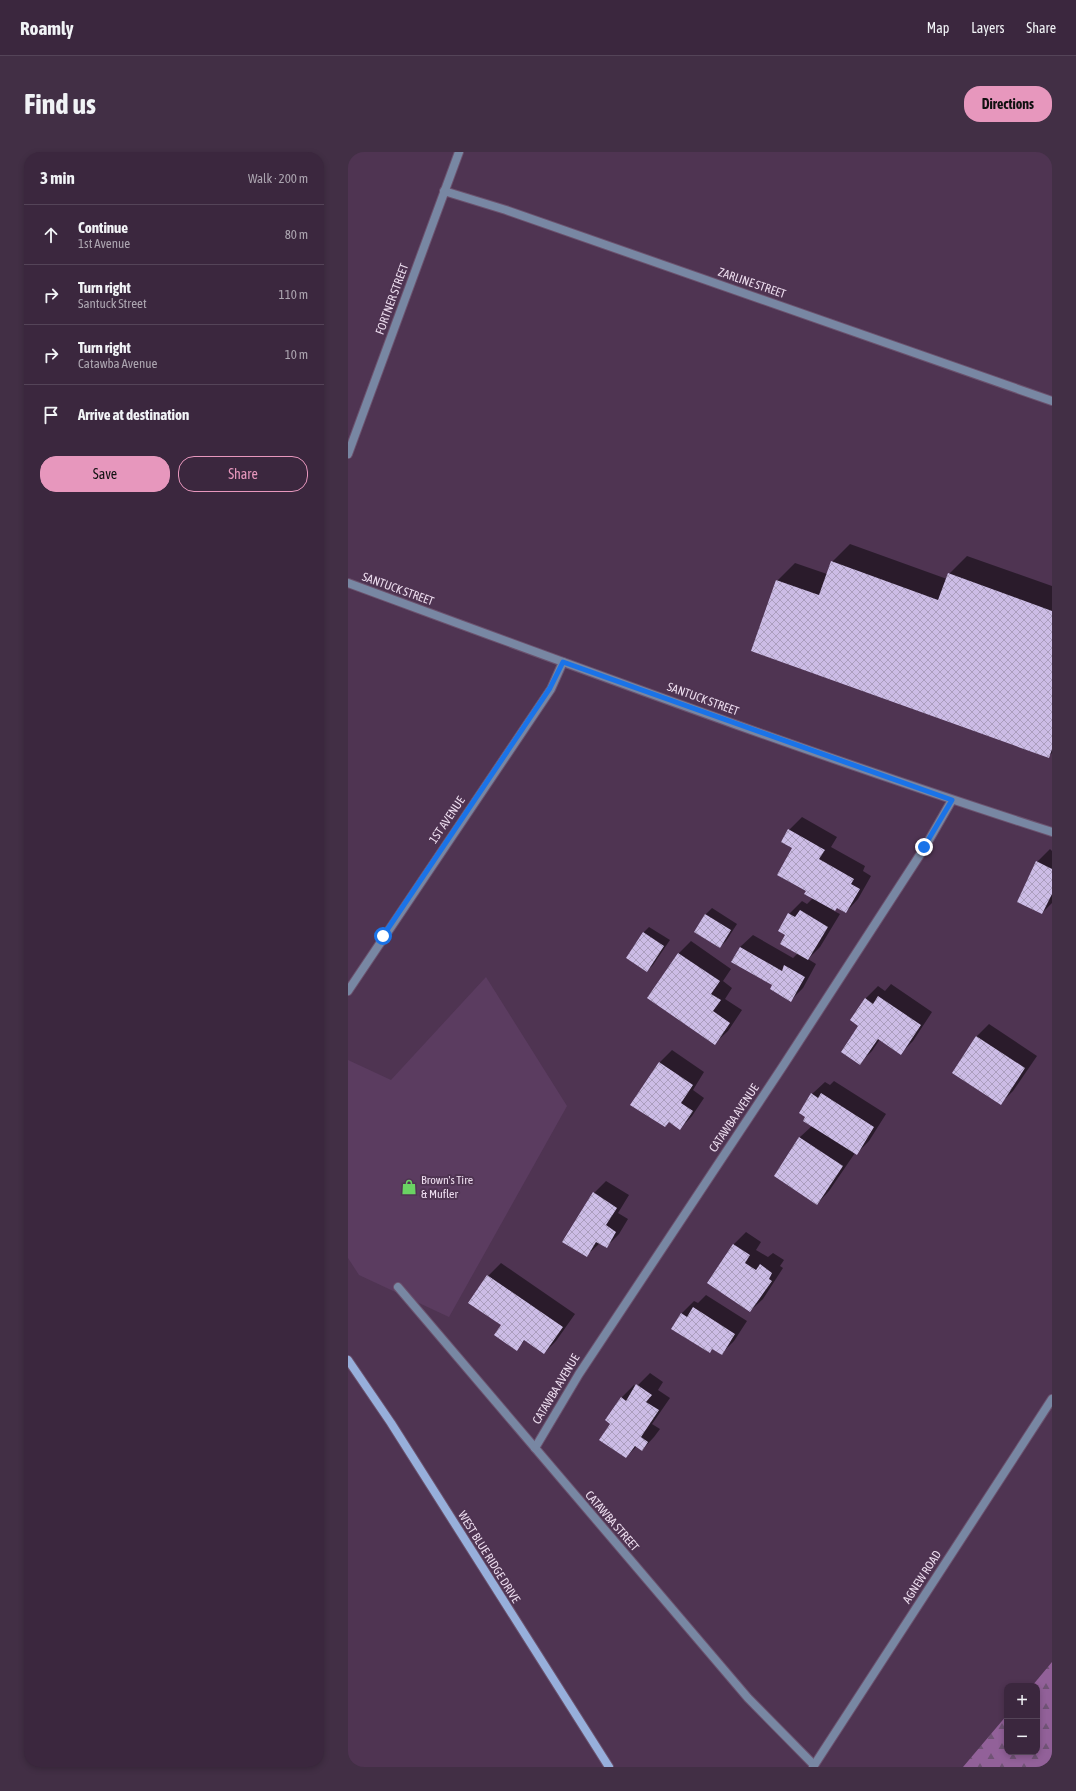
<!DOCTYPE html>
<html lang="en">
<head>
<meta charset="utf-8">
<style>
  body { margin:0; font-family:"Asap Condensed",sans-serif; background:#422f45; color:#f1f3f6 }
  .controls { position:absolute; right:12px; bottom:12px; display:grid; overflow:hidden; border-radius:8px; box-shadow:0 2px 6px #0003 }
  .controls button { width:36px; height:36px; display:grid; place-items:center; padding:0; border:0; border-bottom:1px solid #544458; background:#3b273e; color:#f1f3f6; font:20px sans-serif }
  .stop { position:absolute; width:12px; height:12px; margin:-9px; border:3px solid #1a73e8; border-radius:50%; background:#fff }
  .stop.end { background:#1a73e8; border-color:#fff; box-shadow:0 1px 4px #0008 }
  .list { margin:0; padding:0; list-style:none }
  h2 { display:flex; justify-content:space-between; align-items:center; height:52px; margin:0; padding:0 16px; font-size:17px }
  h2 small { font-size:13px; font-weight:400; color:#aca5b0 }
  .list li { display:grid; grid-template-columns:26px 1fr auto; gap:12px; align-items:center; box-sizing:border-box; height:60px; padding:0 16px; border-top:1px solid #544458 }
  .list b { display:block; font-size:15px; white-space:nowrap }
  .list p { margin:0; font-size:13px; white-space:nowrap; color:#aca5b0 }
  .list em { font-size:13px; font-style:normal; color:#aca5b0 }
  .actions { display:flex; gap:8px; padding:12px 16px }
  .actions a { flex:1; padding:9px 0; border:1px solid #e797bd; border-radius:16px; text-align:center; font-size:14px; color:#e797bd }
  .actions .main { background:#e797bd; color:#111 }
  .icon { flex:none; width:22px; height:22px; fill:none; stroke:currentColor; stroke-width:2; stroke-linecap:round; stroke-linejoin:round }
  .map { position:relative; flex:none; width:704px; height:1615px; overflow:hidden; border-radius:16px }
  header { display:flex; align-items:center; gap:24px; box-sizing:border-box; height:56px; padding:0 20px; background:#3b273e; border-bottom:1px solid #544458 }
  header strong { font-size:19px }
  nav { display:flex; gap:22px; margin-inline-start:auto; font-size:14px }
  .intro { display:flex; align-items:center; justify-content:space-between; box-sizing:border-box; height:96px; padding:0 24px }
  h1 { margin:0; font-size:28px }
  .button { padding:10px 18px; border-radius:16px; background:#e797bd; color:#111; font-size:14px; font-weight:700 }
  main { display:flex; gap:24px; padding:0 24px }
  aside { flex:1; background:#3b273e; border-radius:16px; box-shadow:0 2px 6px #0003 }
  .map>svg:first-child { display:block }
  .built { fill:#5b3c60 }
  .forest { fill:url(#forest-firs) }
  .shadow { fill:#0007 }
  .building { fill:url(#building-cross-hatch) }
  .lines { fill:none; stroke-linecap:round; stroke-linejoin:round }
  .minor-casing { stroke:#6b526e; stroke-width:10 }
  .secondary-casing { stroke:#6b526e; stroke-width:10 }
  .minor { stroke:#7887a3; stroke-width:8 }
  .secondary { stroke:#97afdb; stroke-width:8 }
  .route { stroke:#1a73e8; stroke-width:5 }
  .labels { text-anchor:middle; stroke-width:4; stroke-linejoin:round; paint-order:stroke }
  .street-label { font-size:12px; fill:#edddef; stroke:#4f3452 }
  .poi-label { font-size:12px; fill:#edddef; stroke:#4f3452; text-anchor:start }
</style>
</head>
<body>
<header>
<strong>Roamly</strong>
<nav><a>Map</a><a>Layers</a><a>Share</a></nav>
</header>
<div class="intro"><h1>Find us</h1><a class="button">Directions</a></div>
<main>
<aside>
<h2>3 min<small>Walk · 200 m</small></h2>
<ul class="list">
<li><svg class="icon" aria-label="ahead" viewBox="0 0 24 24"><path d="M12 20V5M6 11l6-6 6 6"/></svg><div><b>Continue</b><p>1st Avenue</p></div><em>80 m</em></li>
<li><svg class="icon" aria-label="right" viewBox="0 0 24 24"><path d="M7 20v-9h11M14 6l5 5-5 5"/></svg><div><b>Turn right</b><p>Santuck Street</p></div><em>110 m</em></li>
<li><svg class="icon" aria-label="right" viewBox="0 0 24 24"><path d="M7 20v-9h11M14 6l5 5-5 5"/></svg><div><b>Turn right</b><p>Catawba Avenue</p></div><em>10 m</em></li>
<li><svg class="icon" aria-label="arrive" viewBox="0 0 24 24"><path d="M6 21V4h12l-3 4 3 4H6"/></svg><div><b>Arrive at destination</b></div></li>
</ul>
<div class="actions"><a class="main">Save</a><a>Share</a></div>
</aside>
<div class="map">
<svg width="704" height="1615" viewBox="0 0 704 1615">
  <defs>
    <pattern id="forest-firs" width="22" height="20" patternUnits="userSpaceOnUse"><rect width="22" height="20" fill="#926199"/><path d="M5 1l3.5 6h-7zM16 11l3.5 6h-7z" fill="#705375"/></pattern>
    <pattern id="building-cross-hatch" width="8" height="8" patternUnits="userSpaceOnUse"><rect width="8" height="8" fill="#ccbce6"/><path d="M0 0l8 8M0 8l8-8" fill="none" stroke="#ab9ebe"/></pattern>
  </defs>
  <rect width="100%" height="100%" fill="#4f3452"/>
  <polygon class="built" points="138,825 219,954 101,1165 11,1123 0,1106 0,908 43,928"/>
  <polygon class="forest" points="704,1510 704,1615 615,1615 659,1563 659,1600 689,1600 689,1534 684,1534"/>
  <g class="shadow">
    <polygon points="502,392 599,427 601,422 619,404 704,434 704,601 701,604 429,429 447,411 479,422 484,410"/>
    <polygon points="454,665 489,685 483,695 517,714 515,719 523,724 510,747 498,760 490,755 486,759 492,762 472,795 460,807 468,812 455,836 443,848 426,833 392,795 405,783 445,806 450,801 438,783 441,762 454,749 459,752 465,746 459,739 441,678"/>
    <polygon points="702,697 704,699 704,751 694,761 689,710"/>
    <polygon points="364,756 389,772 378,789 372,795 348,780 358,762"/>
    <polygon points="301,775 322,788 305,813 299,819 295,781"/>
    <polygon points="343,789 383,817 375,829 384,836 377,847 394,858 380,879 367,891 301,846 331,801"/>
    <polygon points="543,832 584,860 565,889 553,901 532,887 524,899 512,911 512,873 517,847 530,834 537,839"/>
    <polygon points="641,872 689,904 665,939 653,951 628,885"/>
    <polygon points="324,898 356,920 345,938 356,946 344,964 332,977 321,970 317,974 311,911"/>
    <polygon points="486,929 538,962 521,989 508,1002 507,1001 481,1039 469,1052 427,1023 452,985 464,974 459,965 464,942 477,930 482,933"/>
    <polygon points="258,1029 281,1043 270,1061 280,1067 271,1082 258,1095 252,1091 238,1104 246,1041"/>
    <polygon points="398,1080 413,1090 408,1098 420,1105 425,1101 436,1108 432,1114 435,1116 415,1147 402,1159 385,1093"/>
    <polygon points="153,1111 227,1162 208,1189 196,1201 177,1188 168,1197 154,1172 122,1151 140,1124"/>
    <polygon points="358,1143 399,1169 386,1189 374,1201 325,1176 334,1161 346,1149 350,1151"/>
    <polygon points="302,1221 315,1230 310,1238 322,1246 304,1272 312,1277 306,1285 294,1298 289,1294 278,1305 264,1272 273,1246 286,1233 288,1235"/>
  </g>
  <g class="building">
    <polygon points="483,409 590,448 600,421 704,459 704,597 701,606 403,499 428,428 471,443"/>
    <polygon points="440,677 477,698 471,707 506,727 503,732 512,737 498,761 489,756 487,759 456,742 458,739 429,723 444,696 433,690"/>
    <polygon points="688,709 704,717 704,742 694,762 669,750"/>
    <polygon points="452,758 480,775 460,808 432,792 437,783 430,779 440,761 447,765"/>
    <polygon points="357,762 383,778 372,796 346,780"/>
    <polygon points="295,780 316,794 299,820 278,806"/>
    <polygon points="392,795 434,819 436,813 457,825 443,850 422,837 424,833 383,810"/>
    <polygon points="330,801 372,829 363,842 373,848 365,859 382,871 367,893 299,846"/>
    <polygon points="530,844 573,873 553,903 530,887 512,913 493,900 510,874 502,868 517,846 525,852"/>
    <polygon points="628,884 677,916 653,953 604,921"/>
    <polygon points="311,910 345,933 333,951 345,959 332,978 321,970 317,975 282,953"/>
    <polygon points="463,941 470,946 473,941 526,975 509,1003 455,969 457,965 451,961"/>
    <polygon points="451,985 495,1014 469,1053 426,1024"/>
    <polygon points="245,1040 269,1056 258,1073 268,1080 259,1096 248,1090 239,1105 214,1090"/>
    <polygon points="385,1092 402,1103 397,1111 408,1118 412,1112 424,1121 421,1127 424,1129 402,1160 359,1131"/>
    <polygon points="139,1123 215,1175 196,1202 176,1188 169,1199 146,1183 153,1173 120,1151"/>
    <polygon points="345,1155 387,1182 374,1203 364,1197 362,1201 323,1177 333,1161 339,1165"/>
    <polygon points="288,1232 304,1243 298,1250 311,1258 293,1285 300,1290 294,1299 287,1294 278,1306 251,1288 262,1272 257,1268 273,1245 278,1249"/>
  </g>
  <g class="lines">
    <g class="minor-casing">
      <g id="minor">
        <polyline points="96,39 158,58 704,249"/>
        <polyline points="0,302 111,0"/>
        <path d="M0,431C234,517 467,604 704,680"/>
        <polyline points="0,839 203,537 215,510"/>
        <polyline points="50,1135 400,1546 466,1613"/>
        <polyline points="187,1296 231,1222 435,914 577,695 604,648"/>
        <polyline points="465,1615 704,1247"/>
      </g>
    </g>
    <g class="secondary-casing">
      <polyline id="secondary" points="0,1208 43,1271 261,1615"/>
    </g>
    <use href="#minor" class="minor"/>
    <use href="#secondary" class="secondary"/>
  </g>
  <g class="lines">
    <polyline class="route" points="35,784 202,536 215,510 604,648 576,695"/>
  </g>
  <defs>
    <g id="shop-bare" transform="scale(1.2)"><path d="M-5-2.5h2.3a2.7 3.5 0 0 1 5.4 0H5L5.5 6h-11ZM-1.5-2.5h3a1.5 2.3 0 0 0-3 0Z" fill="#6ad363" stroke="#4f3452" stroke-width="2.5" paint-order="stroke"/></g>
  </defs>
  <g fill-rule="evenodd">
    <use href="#shop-bare" x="61" y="1035"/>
  </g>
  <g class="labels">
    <g class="street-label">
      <text transform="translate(404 131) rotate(19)" y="4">ZARLINE STREET</text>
      <text transform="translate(44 147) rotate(-70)" y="4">FORTNER STREET</text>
      <text transform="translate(50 437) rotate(20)" y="4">SANTUCK STREET</text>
      <text transform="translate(355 547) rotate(20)" y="4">SANTUCK STREET</text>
      <text transform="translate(99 668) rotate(-56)" y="4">1ST AVENUE</text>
      <text transform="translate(386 966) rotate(-56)" y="4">CATAWBA AVENUE</text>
      <text transform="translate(208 1237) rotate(-59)" y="4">CATAWBA AVENUE</text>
      <text transform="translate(264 1369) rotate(49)" y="4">CATAWBA STREET</text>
      <text transform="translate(141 1405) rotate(58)" y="4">WEST BLUE RIDGE DRIVE</text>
      <text transform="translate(574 1425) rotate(-57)" y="4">AGNEW ROAD</text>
    </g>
    <g class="poi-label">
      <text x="73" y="1032">Brown's Tire<tspan x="73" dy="14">&amp; Mufler</tspan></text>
    </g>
  </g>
</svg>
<div class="controls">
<button>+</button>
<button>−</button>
</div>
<div class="stop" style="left:35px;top:784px"></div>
<div class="stop end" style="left:576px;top:695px"></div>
</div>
</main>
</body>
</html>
